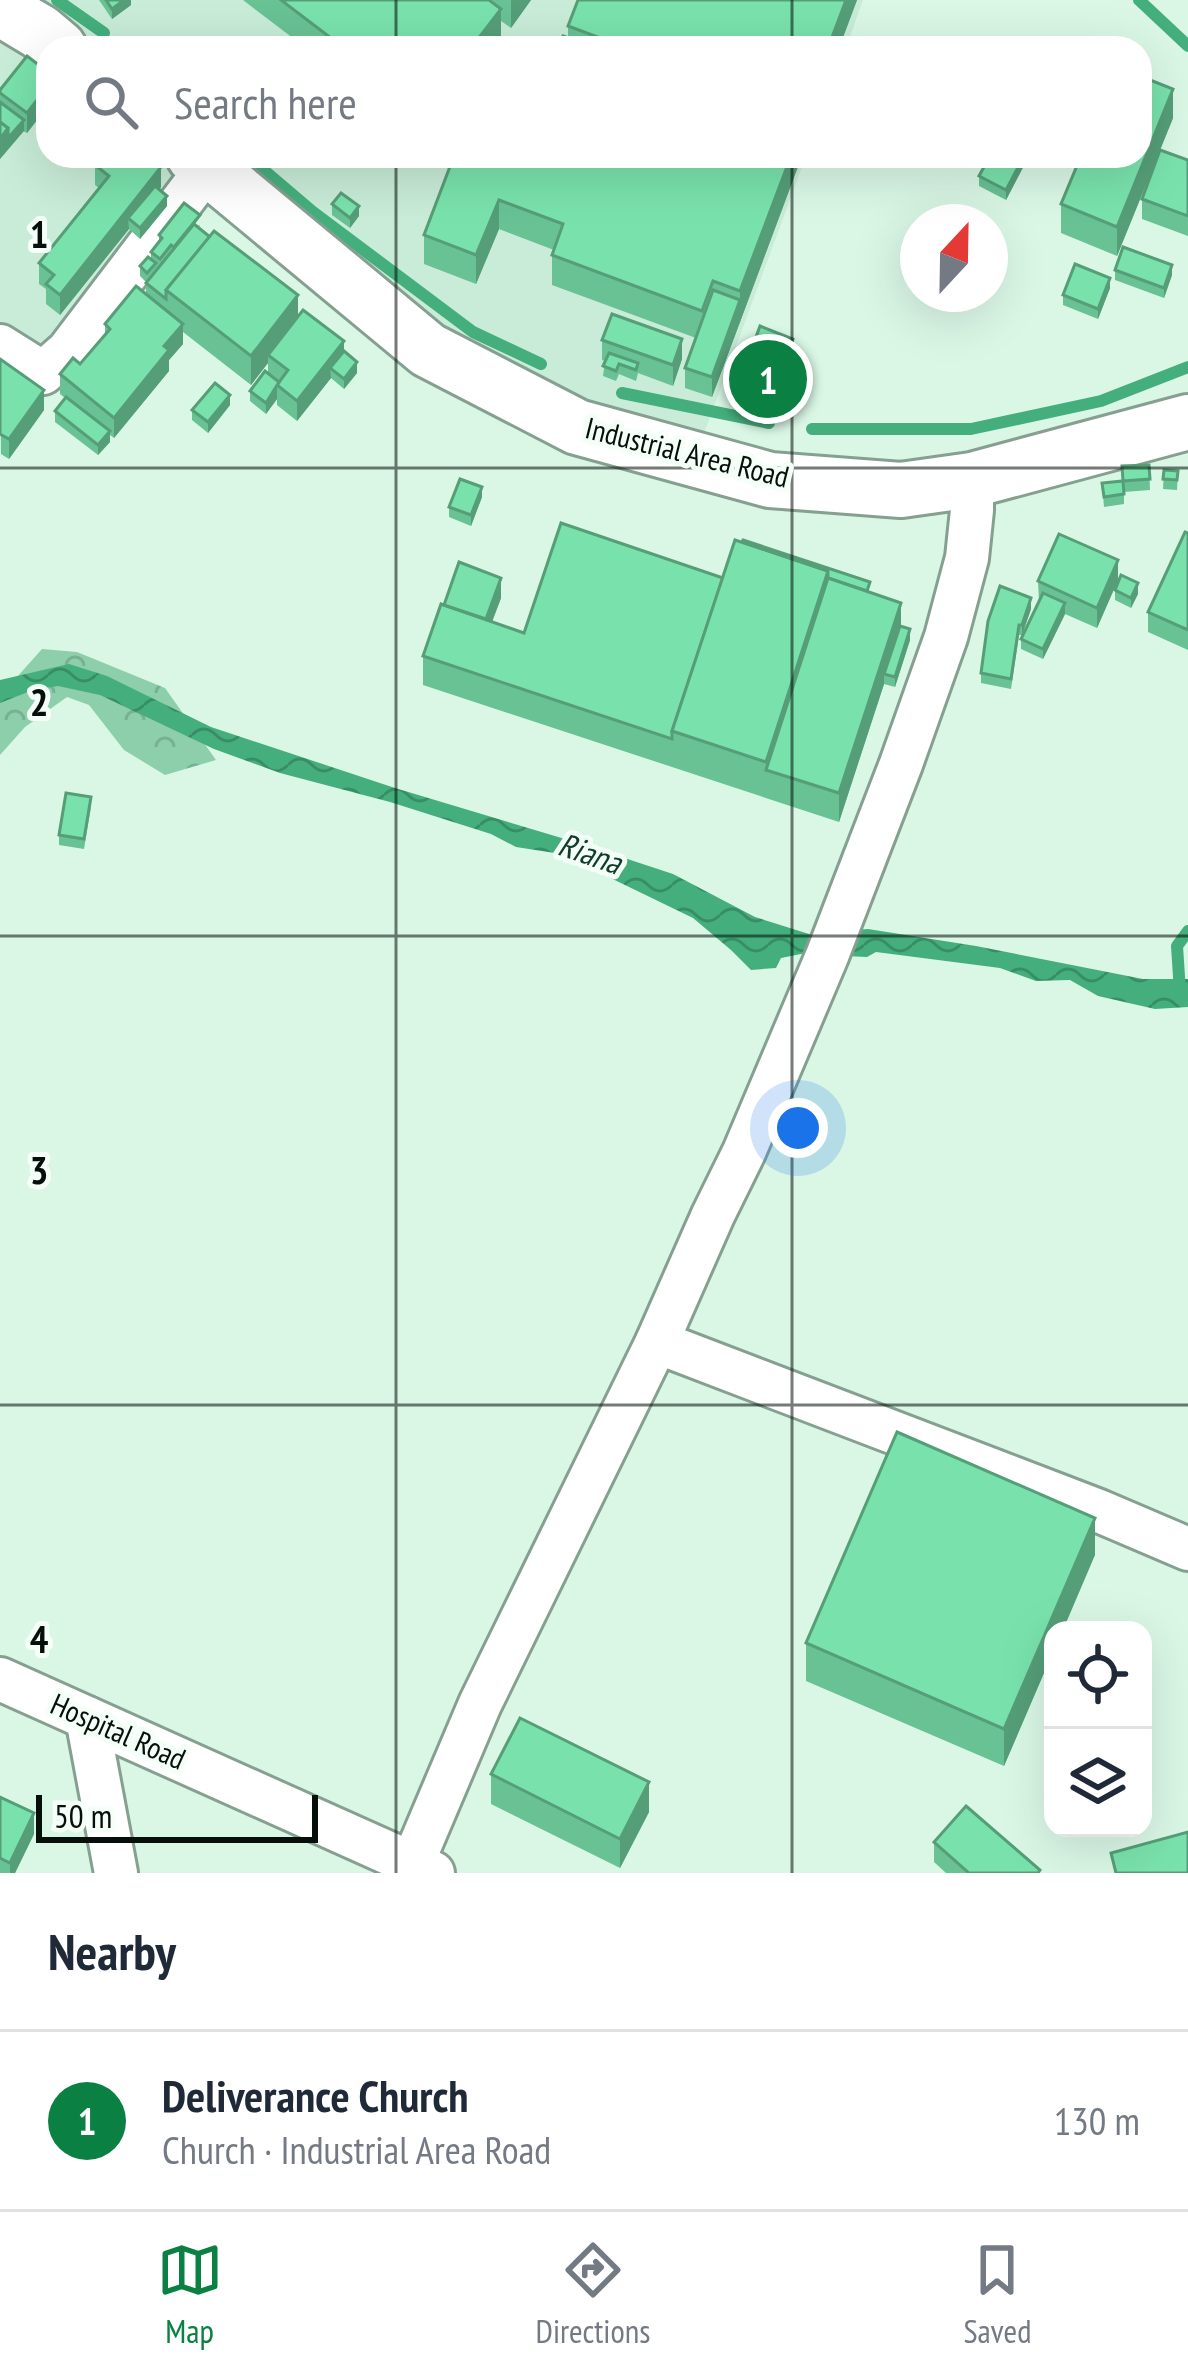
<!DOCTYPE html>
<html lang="en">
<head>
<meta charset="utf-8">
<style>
  body { margin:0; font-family:"PT Sans Narrow",sans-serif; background:#f2f2f3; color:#1f2937 }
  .controls { position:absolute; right:36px; bottom:36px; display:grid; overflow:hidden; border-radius:24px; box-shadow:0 12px 48px #0002 }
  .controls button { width:108px; height:108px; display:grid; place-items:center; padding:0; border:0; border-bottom:3px solid #e0e1e3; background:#fff; color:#1f2937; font:60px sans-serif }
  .compass { position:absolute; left:900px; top:204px; width:108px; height:108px; border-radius:50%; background:#fff; box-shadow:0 12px 48px #0002; rotate:22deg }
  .scale { position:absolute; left:36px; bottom:30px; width:282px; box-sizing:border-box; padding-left:12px; border:6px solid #060f0a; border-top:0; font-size:33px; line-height:42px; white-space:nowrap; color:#060f0a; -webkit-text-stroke:9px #f4fff8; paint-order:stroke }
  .you { position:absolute; left:798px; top:1128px; width:42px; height:42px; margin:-30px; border:9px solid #fff; border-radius:50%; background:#1a73e8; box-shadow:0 0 0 18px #1a73e833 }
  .badge { display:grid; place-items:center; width:78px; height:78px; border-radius:50%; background:#0b8043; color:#fff; font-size:39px; font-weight:700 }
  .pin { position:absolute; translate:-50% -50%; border:6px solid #fff; box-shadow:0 3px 12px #0006 }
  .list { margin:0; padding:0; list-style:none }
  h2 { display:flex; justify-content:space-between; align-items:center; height:156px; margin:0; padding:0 48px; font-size:51px }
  h2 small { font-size:39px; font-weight:400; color:#747a83 }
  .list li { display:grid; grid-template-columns:78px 1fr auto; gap:36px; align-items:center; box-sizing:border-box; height:180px; padding:0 48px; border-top:3px solid #e0e1e3 }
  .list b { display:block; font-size:45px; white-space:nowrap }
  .list p { margin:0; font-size:39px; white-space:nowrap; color:#747a83 }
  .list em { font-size:39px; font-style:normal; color:#747a83 }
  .icon { flex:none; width:66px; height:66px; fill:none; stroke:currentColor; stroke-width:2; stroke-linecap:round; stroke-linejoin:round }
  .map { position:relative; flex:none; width:1188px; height:1873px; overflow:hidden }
  .search { position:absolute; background:#fff; box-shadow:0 12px 48px #0002; left:36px; right:36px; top:36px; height:132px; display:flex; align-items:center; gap:30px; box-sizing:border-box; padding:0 42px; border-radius:36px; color:#747a83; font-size:45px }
  .sheet { height:336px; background:#fff }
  nav { display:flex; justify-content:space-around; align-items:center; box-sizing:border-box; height:168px; border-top:3px solid #e0e1e3; background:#fff; font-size:33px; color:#747a83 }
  nav a { display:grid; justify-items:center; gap:6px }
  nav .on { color:#0b8043 }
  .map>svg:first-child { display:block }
  .built { fill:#c8ecd7 }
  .forest { fill:url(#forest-crowns) }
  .water { fill:url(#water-waves) }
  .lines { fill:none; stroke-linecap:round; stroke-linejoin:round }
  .stream { stroke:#44af7d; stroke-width:12 }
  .minor-casing { stroke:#85a090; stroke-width:48 }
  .major-casing { stroke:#85a090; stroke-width:60 }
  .minor { stroke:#fff; stroke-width:42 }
  .major { stroke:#fff; stroke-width:54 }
  .wall { fill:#68c294 }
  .shaded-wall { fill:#559e78 }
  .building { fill:#79e2ac; stroke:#559e78; stroke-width:3 }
  .grid { fill:none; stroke:#060f0a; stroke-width:3; stroke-opacity:0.55 }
  .labels { text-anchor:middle; stroke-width:10; stroke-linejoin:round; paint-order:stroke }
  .street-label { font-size:30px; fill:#060f0a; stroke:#f4fff8 }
  .water-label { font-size:33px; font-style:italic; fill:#103d29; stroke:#f4fff8 }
  .grid-label { font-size:39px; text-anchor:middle; font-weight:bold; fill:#060f0a; stroke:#f4fff8; stroke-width:10; stroke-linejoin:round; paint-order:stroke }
</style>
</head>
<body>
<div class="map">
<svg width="1188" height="1873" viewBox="0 0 1188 1873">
  <defs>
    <pattern id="forest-crowns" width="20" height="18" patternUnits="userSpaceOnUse" patternTransform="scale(3)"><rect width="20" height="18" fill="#8ccfaa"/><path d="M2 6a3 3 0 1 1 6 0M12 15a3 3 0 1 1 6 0" fill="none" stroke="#77b191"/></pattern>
    <pattern id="water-waves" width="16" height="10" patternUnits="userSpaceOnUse" patternTransform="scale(3)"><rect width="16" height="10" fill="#44af7d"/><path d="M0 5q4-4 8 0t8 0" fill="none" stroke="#378d65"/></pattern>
  </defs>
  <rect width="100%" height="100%" fill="#daf7e6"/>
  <g class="built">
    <polygon points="37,0 863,0 846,48 101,48"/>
    <polygon points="0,29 48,61 48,156 163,156 191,180 47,354 0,339"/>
    <polygon points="231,156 806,156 703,436 579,398 480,350 365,268"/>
  </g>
  <polygon class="forest" points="42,649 77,652 165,688 216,760 165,775 124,750 89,705 67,697 25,727 0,755 0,696"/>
  <polygon class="water" points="69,664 107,676 211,727 395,788 585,845 673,874 755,917 809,934 868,929 976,946 1143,979 1188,979 1188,1007 1155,1009 1098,996 1070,980 1036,981 1000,968 876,952 867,957 801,954 781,958 776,968 751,970 731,950 693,918 561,854 516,847 491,834 390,802 280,773 214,749 100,695 58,686 33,690 0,703 0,680"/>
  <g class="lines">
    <g class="stream">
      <polyline points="57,0 104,33"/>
      <polyline points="1139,0 1188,46"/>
      <polyline points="247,156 313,212 473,332 541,364"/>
      <polyline points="622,393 769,423"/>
      <polyline points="812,429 971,429 1101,401 1188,367"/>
      <polyline points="1180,992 1177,946 1188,931"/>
    </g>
    <g class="minor-casing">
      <g id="minor">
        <polyline points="0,346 43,373 68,351 208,167"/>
        <polyline points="657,1342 1099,1511 1188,1549"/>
        <polyline points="0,1679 433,1873"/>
        <polyline points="87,1718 116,1873"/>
        <polyline points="413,1862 480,1704 657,1342 713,1215 744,1152 827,956 901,764 946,637 967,558 972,510 972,480"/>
      </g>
    </g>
    <g class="major-casing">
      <g id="major">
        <polyline points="0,8 40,32 59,48"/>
        <polyline points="194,156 428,350 577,427 770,480 901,490 972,480 1188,422"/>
      </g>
    </g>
    <use href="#minor" class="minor"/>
    <use href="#major" class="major"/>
  </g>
  <g class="wall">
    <polygon points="99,0 131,0 131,5 112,19"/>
    <polygon points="243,0 531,0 511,28 501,21 501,38 494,48 306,48"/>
    <polygon points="578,0 857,0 839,48 558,48 568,38 568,26"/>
    <polygon points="48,72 48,106 27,133 23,131 0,159 0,90"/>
    <polygon points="1173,118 1117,256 1061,233 1061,204"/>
    <polygon points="454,156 802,156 712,397 685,388 685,368 696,338 552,285 552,255 554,250 499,229 476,284 424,264 424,235"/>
    <polygon points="990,156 1029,156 1006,200 979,186 979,176"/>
    <polygon points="1188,160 1188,236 1142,219 1142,199"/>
    <polygon points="95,165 161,187 159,190 167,206 140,239 129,229 60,315 46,304 46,289 39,284 39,263 99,188 95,185"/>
    <polygon points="332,204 359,216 350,228 332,215"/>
    <polygon points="200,225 198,228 298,316 344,351 357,373 344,389 331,378 297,421 277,405 277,399 266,414 250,401 250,391 268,373 268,363 251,385 183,332 183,344 169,360 169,371 114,438 110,435 110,442 98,455 55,422 55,411 65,398 60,394 60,374 80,364 105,335 105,324 146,293 146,282 140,276 140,266 151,260 151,252 159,242 159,235"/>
    <polygon points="1115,270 1172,275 1164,298 1115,280"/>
    <polygon points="1110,288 1098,319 1063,305 1063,295"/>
    <polygon points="602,340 682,359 673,386 638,373 636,381 619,374 616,381 603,376 605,361 602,360"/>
    <polygon points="0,359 44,410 9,459 1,454"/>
    <polygon points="793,359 775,410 741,398 741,378"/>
    <polygon points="230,405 208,433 192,420 192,410"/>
    <polygon points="1149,465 1150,490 1124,492 1124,504 1104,507 1102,483 1122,482"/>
    <polygon points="1164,470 1178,471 1177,490 1163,489"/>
    <polygon points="482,497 471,526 449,517 449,507"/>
    <polygon points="1188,533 1188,650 1148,632 1148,612"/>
    <polygon points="723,578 870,592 901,626 910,640 895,687 884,684 839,822 423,685 423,656 444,605 501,598 492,622 524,633"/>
    <polygon points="1118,580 1097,628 1065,614 1043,659 1021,649 1021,639 1039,602 1038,581"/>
    <polygon points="1115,590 1138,594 1131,608 1115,600"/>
    <polygon points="1031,609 1022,635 1019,635 1011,689 981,683 981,673"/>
    <polygon points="91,807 84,849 59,845 59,835"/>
    <polygon points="1095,1555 1053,1630 1053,1652 1004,1766 806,1681 806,1643"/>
    <polygon points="491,1774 649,1812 620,1868 491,1804"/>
    <polygon points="0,1797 34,1834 15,1873 0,1873"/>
    <polygon points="934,1842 1040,1873 946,1873 934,1862"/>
  </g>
  <g class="shaded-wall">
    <polygon points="124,0 131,0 131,5 112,19 112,9"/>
    <polygon points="511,0 531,0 511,28"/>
    <polygon points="846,0 857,0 839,48 828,48"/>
    <polygon points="501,9 501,38 494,48 471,48"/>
    <polygon points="48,86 48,106 27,133 27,113"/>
    <polygon points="1173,89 1173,118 1117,256 1117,227"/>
    <polygon points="24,120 24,131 0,159 0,139 8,128"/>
    <polygon points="791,156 802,156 712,397 712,377 740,300 740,291"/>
    <polygon points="1024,156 1029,156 1006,200 1006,190"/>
    <polygon points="161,167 161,187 134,222 128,218 129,229 60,315 60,295"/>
    <polygon points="167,196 167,206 140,239 140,228"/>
    <polygon points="499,200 499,229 476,284 476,255"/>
    <polygon points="359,206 359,216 350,228 350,218"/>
    <polygon points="1172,265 1172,275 1164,298 1164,288"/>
    <polygon points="1110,278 1110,288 1098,319 1098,309"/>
    <polygon points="298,295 298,325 268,355 268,363 251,385 251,356"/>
    <polygon points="183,324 183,344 169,360 169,371 114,438 114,418 164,346"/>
    <polygon points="682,339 682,359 673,386 673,365"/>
    <polygon points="793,339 793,359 775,410 775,390"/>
    <polygon points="344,341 344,361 330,368 331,378 297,421 297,401"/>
    <polygon points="357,362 357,373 344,389 344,379"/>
    <polygon points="277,388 277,399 266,414 266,403"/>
    <polygon points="44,390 44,410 9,459 9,439"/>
    <polygon points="230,395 230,405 208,433 208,422"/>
    <polygon points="110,431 110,442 98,455 98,445"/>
    <polygon points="482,487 482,497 471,526 471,515"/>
    <polygon points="1118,560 1118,580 1097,628 1097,608"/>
    <polygon points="828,571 828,608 766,770 766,762"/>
    <polygon points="501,578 501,598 482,648 482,628"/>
    <polygon points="1138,583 1138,594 1131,608 1131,598"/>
    <polygon points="1031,598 1031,609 1022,635 1022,625"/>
    <polygon points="901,603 901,632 884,674 884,684 839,822 839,793"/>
    <polygon points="1065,603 1065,614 1043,659 1043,649"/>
    <polygon points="910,629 910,640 895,687 895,677"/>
    <polygon points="1095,1518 1095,1555 1063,1630 1053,1630 1053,1652 1004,1766 1004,1729"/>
    <polygon points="649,1782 649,1812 620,1868 620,1839"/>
    <polygon points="34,1813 34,1834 15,1873 10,1873 10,1863"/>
  </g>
  <g class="building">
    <polygon points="106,0 124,0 112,9"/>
    <polygon points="281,0 489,0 501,9 471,48 344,48"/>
    <polygon points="578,0 846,0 828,48 627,48 568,26"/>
    <polygon points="563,36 597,48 558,48"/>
    <polygon points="27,56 48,72 48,86 27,113 0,93 0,90"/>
    <polygon points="1140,76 1173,89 1117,227 1061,204 1081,156 1140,156"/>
    <polygon points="0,102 24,120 8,138 8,128 0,122"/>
    <polygon points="0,122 8,128 0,139"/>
    <polygon points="1160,150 1188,160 1188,216 1142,199"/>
    <polygon points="103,156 147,156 161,167 60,295 46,284 54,275 39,263 109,176 95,165"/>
    <polygon points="454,156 791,156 740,291 713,281 702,311 552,255 563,224 499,200 476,255 424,235"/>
    <polygon points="990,156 1024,156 1006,190 979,176"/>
    <polygon points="155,186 167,196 140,228 128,218"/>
    <polygon points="341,193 359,206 350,218 332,204"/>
    <polygon points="184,203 200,215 174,247 171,245 160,259 151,252 162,238 159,235"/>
    <polygon points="194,224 210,237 166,290 166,299 146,283"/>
    <polygon points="214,231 298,295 251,356 166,290"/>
    <polygon points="1123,247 1172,265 1164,288 1115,270"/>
    <polygon points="148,257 156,263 147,273 140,266"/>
    <polygon points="1075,264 1110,278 1098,309 1063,295"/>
    <polygon points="136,286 183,324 164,346 169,350 114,418 60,374 73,358 80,364 110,329 105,324"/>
    <polygon points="713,290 740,300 712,377 685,368"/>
    <polygon points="303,310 344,341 297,401 277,385 288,370 268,355"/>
    <polygon points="612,314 682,339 673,365 602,340"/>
    <polygon points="760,326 793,339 775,390 741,378"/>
    <polygon points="344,351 357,362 344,379 330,368"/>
    <polygon points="609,353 638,363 636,370 619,364 616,371 603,366"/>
    <polygon points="0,359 44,390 9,439 0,434"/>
    <polygon points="265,371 279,382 266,403 250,391"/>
    <polygon points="215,383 230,395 208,422 192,410"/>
    <polygon points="66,397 110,431 98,445 55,411"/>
    <polygon points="1149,465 1150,479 1123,481 1122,466"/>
    <polygon points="1164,470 1178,471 1177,480 1163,479"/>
    <polygon points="460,479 482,487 471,515 449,507"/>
    <polygon points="1123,481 1124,494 1104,497 1102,483"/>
    <polygon points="561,523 723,578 672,731 672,739 423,656 441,604 524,633"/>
    <polygon points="1185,532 1188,533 1188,630 1148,612"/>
    <polygon points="1059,534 1118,560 1097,608 1038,581"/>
    <polygon points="735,540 828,571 766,762 672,731"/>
    <polygon points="743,540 870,582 867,591 828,578 828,571 742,542"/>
    <polygon points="459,562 501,578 486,619 444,605"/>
    <polygon points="1121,575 1138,583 1131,598 1115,590"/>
    <polygon points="828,578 901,603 839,793 766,770"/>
    <polygon points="1000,586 1031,598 1022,625 1019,625 1011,679 981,673 988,621"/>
    <polygon points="1043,593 1065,603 1043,649 1021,639"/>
    <polygon points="900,626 910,629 895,677 884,674"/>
    <polygon points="66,793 91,797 84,839 59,835"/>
    <polygon points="897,1432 1095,1518 1004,1729 806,1643"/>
    <polygon points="520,1718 649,1782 620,1839 491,1774"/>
    <polygon points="0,1797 34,1813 10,1863 0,1858"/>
    <polygon points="966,1806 1040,1870 1038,1873 969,1873 934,1842"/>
    <polygon points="1188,1832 1188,1873 1116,1873 1111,1853"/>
  </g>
  <path class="grid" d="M396,0V48M792,0V48M396,156V1873M792,156V1873M0,468H1188M0,936H1188M0,1405H1188"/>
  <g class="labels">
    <g class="street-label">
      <text transform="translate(687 453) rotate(14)" y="10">Industrial Area Road</text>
      <text transform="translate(118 1732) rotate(24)" y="10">Hospital Road</text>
    </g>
    <g class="water-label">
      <text transform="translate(590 853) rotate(19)" y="12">Riana</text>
    </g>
  </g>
  <g class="grid-label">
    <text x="39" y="248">1</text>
    <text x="39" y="716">2</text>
    <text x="39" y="1184">3</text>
    <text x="39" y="1653">4</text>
  </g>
</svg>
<div class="controls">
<button><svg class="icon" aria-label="locate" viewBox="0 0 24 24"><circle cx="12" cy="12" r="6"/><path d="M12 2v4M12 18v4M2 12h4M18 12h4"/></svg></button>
<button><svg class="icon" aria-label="layers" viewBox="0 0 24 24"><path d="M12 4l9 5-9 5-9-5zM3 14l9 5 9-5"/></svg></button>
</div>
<svg class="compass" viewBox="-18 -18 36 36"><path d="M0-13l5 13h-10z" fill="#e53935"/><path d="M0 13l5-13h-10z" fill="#747a83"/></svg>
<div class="scale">50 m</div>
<div class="you"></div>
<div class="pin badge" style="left:768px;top:379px">1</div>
<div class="search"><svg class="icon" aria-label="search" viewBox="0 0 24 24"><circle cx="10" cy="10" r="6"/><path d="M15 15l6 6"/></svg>Search here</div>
</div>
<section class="sheet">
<h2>Nearby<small></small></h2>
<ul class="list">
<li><span class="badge">1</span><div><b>Deliverance Church</b><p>Church · Industrial Area Road</p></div><em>130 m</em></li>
</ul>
</section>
<nav>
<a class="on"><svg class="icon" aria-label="map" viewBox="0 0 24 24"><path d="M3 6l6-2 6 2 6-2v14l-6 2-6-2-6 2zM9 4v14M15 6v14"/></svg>Map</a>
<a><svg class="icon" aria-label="directions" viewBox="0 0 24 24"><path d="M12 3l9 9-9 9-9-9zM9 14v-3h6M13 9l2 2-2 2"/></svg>Directions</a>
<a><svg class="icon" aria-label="saved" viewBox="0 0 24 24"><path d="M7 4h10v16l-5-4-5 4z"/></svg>Saved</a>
</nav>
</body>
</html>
